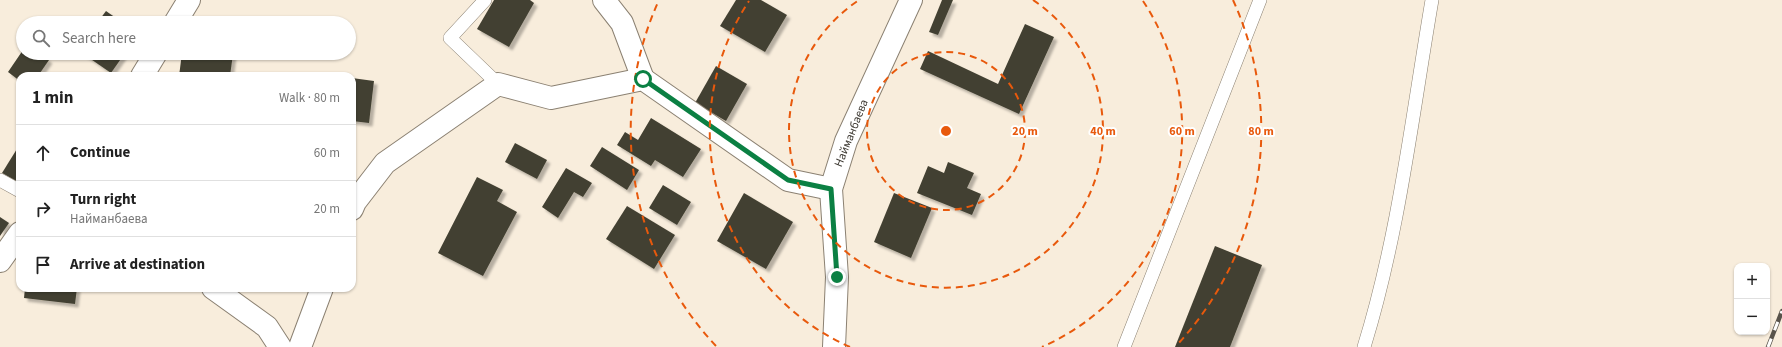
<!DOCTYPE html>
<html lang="en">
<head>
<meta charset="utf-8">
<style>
  body { margin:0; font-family:"Source Sans 3",sans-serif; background:#f2f2f2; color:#222 }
  .controls { position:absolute; right:12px; bottom:12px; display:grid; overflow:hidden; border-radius:8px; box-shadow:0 1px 3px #0004 }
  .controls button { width:36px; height:36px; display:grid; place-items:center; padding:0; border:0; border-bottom:1px solid #e0e0e0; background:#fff; color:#222; font:20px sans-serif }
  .stop { position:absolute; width:12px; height:12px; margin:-9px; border:3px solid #0b8043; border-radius:50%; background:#fff }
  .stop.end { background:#0b8043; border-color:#fff; box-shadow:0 1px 4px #0008 }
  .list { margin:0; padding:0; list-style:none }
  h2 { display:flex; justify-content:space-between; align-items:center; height:52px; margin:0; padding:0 16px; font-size:17px }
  h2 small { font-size:13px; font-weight:400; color:#767676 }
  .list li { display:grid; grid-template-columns:26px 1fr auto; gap:12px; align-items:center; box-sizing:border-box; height:56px; padding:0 16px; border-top:1px solid #e0e0e0 }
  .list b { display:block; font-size:15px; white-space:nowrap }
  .list p { margin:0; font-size:13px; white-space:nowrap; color:#767676 }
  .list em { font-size:13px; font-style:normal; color:#767676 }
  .icon { flex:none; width:22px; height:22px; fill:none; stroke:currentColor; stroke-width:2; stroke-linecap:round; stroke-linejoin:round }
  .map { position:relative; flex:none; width:1782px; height:347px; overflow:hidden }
  .search { position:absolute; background:#fff; box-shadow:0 1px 3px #0004; left:16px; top:16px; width:340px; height:44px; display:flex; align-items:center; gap:10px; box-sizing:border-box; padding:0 14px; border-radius:22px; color:#767676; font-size:15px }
  .panel { position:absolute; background:#fff; box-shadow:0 1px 3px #0004; left:16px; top:72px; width:340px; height:220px; border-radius:12px }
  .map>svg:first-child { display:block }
  .building { fill:#434132; filter:url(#shadow) }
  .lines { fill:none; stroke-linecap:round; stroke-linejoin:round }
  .lane-casing { stroke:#8b8172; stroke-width:14 }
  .street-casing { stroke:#8b8172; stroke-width:24 }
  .secondary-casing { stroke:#8b8172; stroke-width:24 }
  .lane { stroke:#fff; stroke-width:13 }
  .street { stroke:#fff; stroke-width:22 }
  .secondary { stroke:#fff; stroke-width:22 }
  .rail-casing { stroke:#58534b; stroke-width:4.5 }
  .rail { stroke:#fff; stroke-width:3; stroke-dasharray:9; stroke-linecap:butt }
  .route { stroke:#0b8043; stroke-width:5 }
  .ring { fill:none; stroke:#e8590c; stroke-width:2; stroke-dasharray:7 5 }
  .labels { text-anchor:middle; stroke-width:4; stroke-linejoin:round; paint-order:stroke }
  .street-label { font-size:12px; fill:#3e3a33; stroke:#fff }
  .centre { fill:#e8590c; stroke:#fff; stroke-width:2 }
  .ring-label { font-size:12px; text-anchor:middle; font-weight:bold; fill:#e8590c; stroke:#fff; stroke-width:4; stroke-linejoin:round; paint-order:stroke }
</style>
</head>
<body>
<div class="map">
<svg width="1782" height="347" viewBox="0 0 1782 347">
  <defs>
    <filter id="shadow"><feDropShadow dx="3.5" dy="3.5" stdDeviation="1" flood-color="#0004"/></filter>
  </defs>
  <rect width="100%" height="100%" fill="#f8eddc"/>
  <g class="building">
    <polygon points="494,0 530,0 534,3 509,47 477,29"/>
    <polygon points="736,0 761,0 787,15 765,52 720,26"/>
    <polygon points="942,0 953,0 938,35 929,32"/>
    <polygon points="106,11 123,23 97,23"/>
    <polygon points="1025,24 1054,37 1019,114 920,69 928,51 998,84"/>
    <polygon points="23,50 23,53 39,53 49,60 38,76 20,76 20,81 8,72"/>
    <polygon points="82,53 125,53 111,73"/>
    <polygon points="182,53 233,54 230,76 179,76"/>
    <polygon points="716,66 747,84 726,121 695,103"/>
    <polygon points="324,74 334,75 334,76 323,76"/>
    <polygon points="352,78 374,81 369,123 352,121"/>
    <polygon points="651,118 701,149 683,177 655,160 651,166 617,145 625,132 638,140"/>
    <polygon points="515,143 547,160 537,179 505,162"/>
    <polygon points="20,144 20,183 2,173"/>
    <polygon points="602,147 639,170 627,190 590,166"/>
    <polygon points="948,162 974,173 967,188 981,194 972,215 917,193 928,166 944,173"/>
    <polygon points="566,168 592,183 583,197 574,192 558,218 542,207"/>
    <polygon points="477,177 503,190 497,201 517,212 483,276 438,253"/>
    <polygon points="663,185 691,202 677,225 649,208"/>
    <polygon points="744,193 793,222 766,269 717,241"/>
    <polygon points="894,193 932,208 911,258 874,242"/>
    <polygon points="627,206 675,235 654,269 606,239"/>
    <polygon points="0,217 9,223 0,236"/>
    <polygon points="1215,246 1262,265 1230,347 1175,347"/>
    <polygon points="25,288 77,288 75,304 24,298"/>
  </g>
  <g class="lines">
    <g class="lane-casing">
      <g id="lane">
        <polyline points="485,0 450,38 498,84"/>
        <polyline points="0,180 20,191"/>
        <polyline points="1124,347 1260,0"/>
        <path d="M1364,347C1399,234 1412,116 1432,0"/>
      </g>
    </g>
    <g class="street-casing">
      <g id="street">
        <polyline points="604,0 622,23 643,79"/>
        <polyline points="175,23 189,0"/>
        <polyline points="142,76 156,53"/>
        <polyline points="352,209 355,202 385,163 498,84 551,98 643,79 788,180 831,189"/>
        <polyline points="0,261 20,233"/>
        <polyline points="213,288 267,327 280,347"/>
        <polyline points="300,347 322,288"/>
      </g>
    </g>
    <g class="secondary-casing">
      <polyline id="secondary" points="834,347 837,277 831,189 846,141 911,0"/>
    </g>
    <use href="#lane" class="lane"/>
    <use href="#street" class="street"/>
    <use href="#secondary" class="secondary"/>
    <g class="rail-casing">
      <polyline id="rail" points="1768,347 1782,311"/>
    </g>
    <use href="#rail" class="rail"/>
  </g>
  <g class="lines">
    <polyline class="route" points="643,79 788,180 831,189 837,277"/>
  </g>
  <g class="ring">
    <circle cx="946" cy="131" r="79"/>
    <path d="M1033 0A157 157 0 1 1 859 0"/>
    <path d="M850 347A236 236 0 0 1 749 1M1143 1A236 236 0 0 1 1042 347"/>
    <path d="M716 346A315 315 0 0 1 659 0M1233 0A315 315 0 0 1 1176 346"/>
  </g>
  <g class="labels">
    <g class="street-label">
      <text transform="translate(851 133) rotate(-68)" y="4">Найманбаева</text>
    </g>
  </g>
  <circle cx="946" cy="131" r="6" class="centre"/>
  <g class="ring-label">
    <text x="1025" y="135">20 m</text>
    <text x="1103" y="135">40 m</text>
    <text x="1182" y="135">60 m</text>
    <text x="1261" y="135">80 m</text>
  </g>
</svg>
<div class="controls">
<button>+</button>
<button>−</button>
</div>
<div class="stop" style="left:643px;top:79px"></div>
<div class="stop end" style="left:837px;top:277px"></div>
<div class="search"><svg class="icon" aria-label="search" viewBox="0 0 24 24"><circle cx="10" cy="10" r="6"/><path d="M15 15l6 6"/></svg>Search here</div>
<section class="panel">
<h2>1 min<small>Walk · 80 m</small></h2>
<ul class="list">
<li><svg class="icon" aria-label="ahead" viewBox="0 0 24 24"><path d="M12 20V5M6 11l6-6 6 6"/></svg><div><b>Continue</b></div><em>60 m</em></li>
<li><svg class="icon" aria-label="right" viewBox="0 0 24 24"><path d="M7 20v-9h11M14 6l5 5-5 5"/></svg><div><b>Turn right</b><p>Найманбаева</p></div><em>20 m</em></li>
<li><svg class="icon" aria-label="arrive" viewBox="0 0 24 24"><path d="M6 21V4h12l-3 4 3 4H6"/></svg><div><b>Arrive at destination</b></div></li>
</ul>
</section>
</div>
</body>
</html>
